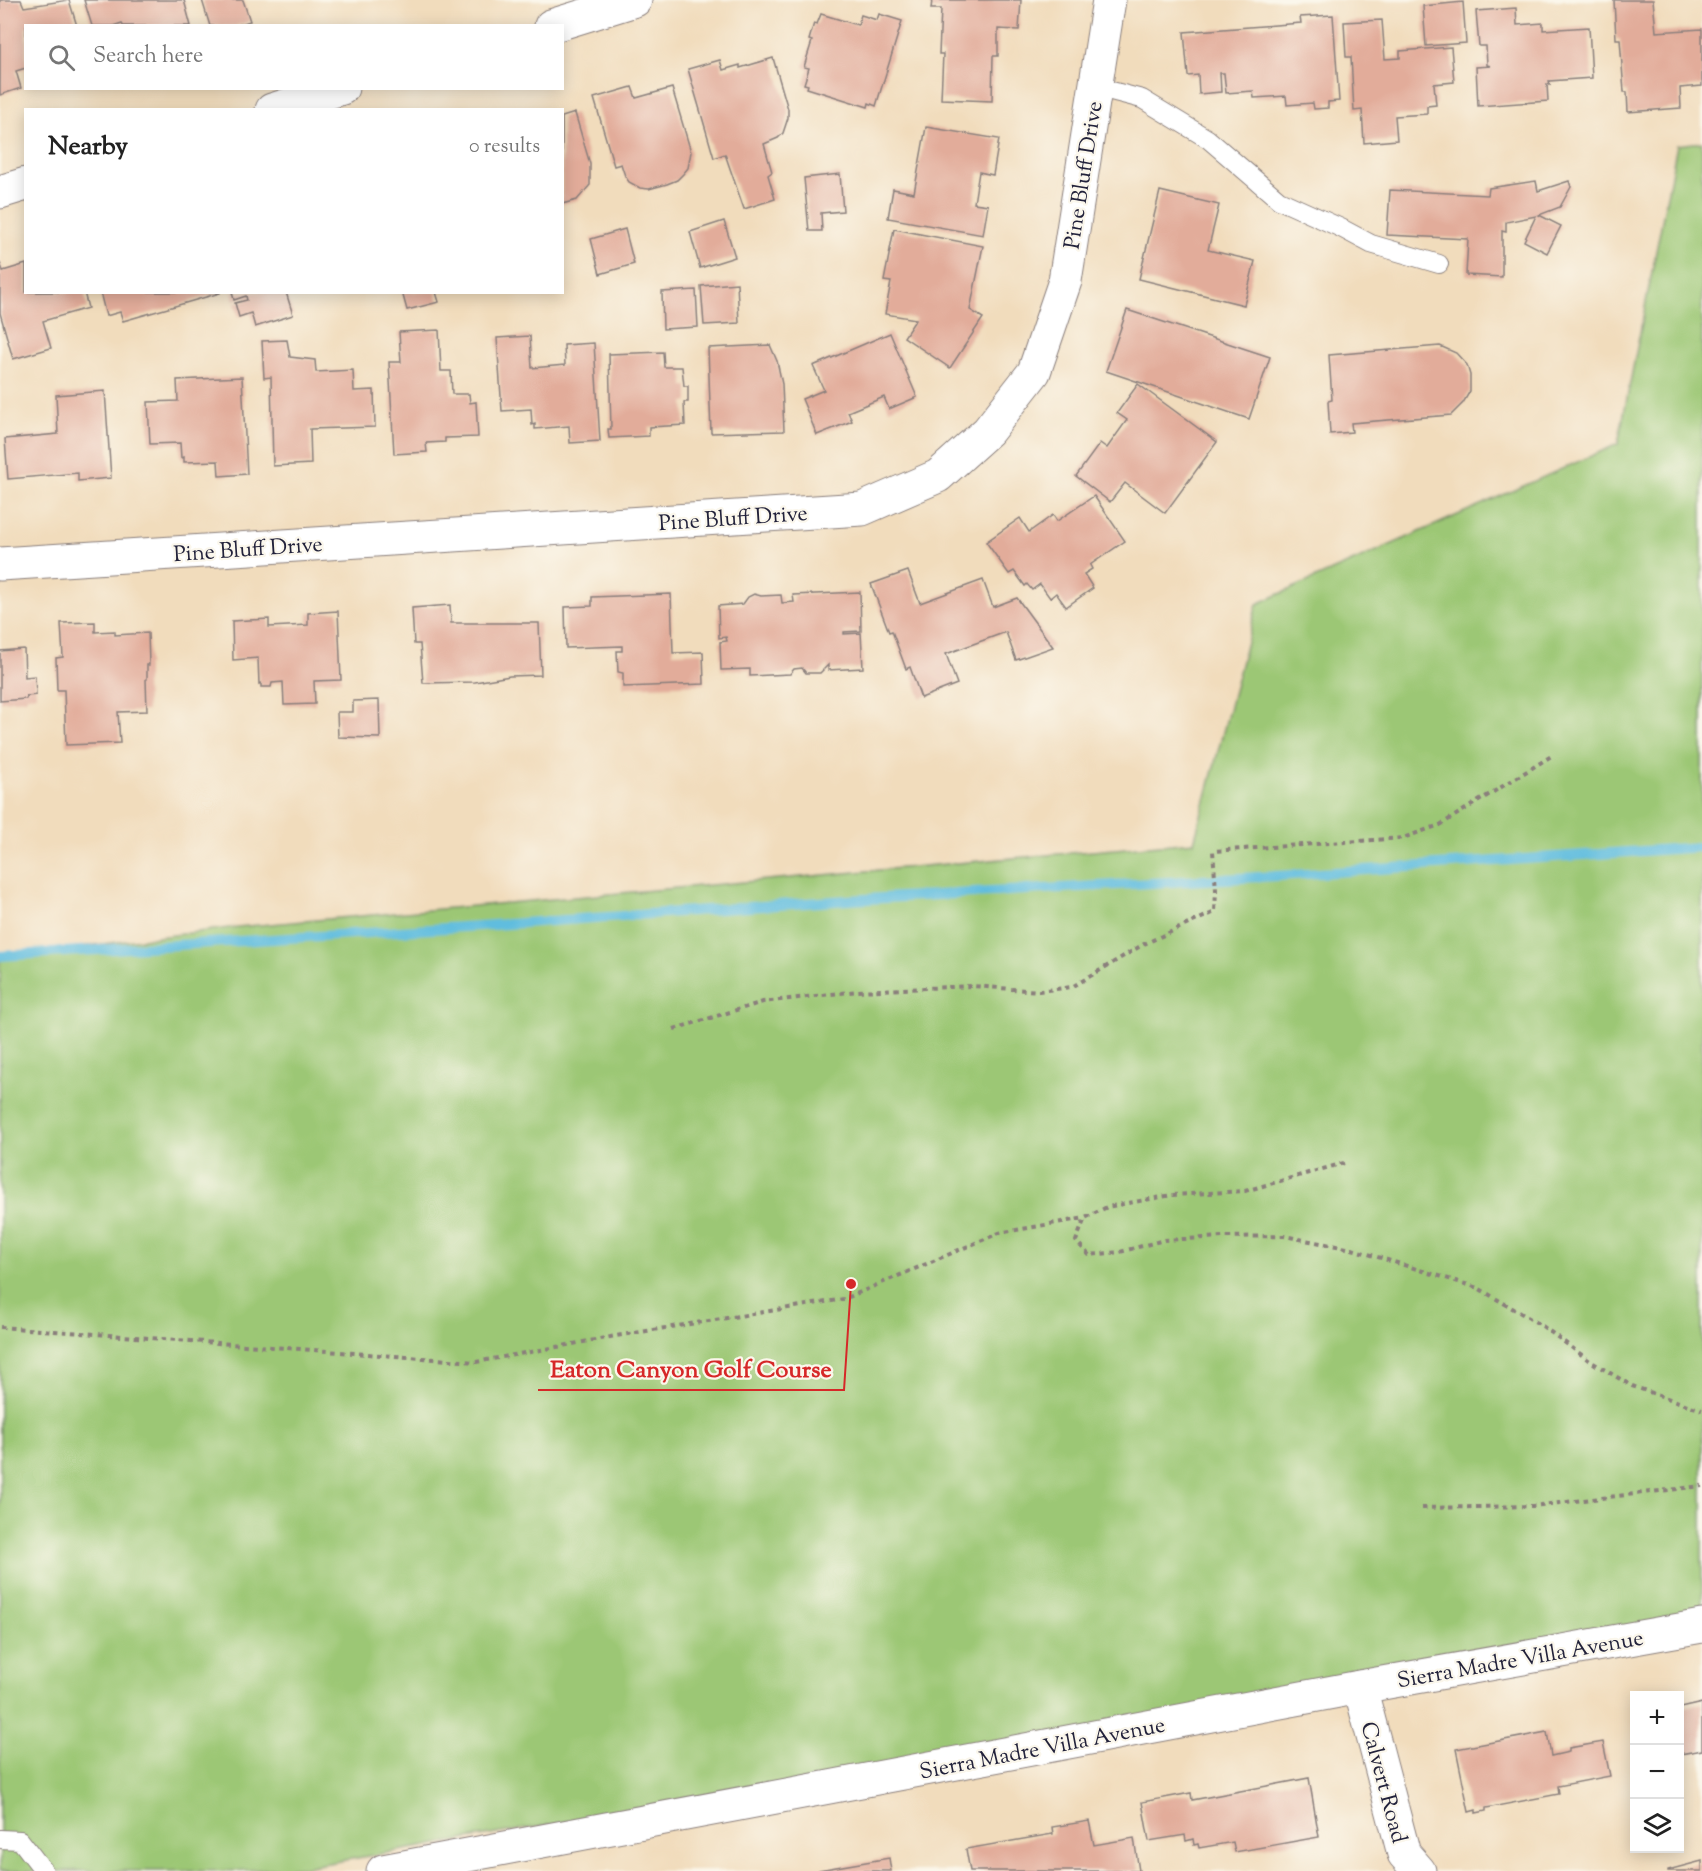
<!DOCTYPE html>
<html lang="en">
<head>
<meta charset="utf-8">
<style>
  body { margin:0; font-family:"Sorts Mill Goudy",serif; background:#f2f2f2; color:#222 }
  .controls { position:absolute; right:18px; bottom:18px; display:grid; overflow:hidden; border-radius:0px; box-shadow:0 3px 15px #0003 }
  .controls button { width:54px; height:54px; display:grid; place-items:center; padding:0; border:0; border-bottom:2px solid #e0e0e0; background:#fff; color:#222; font:30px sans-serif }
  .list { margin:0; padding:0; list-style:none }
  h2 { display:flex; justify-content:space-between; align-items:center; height:78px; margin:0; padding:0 24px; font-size:26px }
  h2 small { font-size:20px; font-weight:400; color:#767676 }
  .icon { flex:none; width:33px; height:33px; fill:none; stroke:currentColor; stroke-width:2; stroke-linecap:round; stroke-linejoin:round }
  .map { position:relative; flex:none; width:1702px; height:1871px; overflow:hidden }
  .search { position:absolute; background:#fff; box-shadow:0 3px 15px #0003; left:24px; top:24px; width:540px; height:66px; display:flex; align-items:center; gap:15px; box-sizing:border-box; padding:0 21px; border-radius:0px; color:#767676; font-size:22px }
  .panel { position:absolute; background:#fff; box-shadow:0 3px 15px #0003; left:24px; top:108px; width:540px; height:186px; border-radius:0px }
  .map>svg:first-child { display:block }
  .green { fill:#9cc774; stroke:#5f7458; stroke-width:1.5 }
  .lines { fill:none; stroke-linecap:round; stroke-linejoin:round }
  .stream { stroke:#60bdde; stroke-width:10 }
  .building { fill:#e2ac9a }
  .lane-casing { stroke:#8a7f7c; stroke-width:20 }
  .street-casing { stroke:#8a7f7c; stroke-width:35 }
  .path { stroke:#8a7f7c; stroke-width:4; stroke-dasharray:4.5 4.5; stroke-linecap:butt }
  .lane { stroke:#fff; stroke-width:18 }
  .street { stroke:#fff; stroke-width:33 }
  .labels { text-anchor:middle; stroke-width:4.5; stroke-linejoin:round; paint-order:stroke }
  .street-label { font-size:22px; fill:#22223b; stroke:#fbf7ec }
  .leader { fill:none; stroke:#d62828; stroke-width:2 }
  .callout-dot { fill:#d62828; stroke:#fbf7ec; stroke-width:2 }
  .callout-label { font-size:24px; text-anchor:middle; font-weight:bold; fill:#d62828; stroke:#fbf7ec; stroke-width:4.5; stroke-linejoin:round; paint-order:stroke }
</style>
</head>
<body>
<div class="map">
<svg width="1702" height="1871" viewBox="0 0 1702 1871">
  <rect width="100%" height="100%" fill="#fbf7ec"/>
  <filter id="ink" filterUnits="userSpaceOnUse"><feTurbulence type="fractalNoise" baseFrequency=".0167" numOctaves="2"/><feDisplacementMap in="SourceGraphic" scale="12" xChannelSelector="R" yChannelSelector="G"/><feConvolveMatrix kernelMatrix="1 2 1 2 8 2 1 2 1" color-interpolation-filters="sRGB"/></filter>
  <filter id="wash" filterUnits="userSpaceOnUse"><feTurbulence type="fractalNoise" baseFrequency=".008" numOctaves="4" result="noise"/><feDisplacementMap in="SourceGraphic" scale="24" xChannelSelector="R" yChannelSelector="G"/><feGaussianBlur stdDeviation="1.35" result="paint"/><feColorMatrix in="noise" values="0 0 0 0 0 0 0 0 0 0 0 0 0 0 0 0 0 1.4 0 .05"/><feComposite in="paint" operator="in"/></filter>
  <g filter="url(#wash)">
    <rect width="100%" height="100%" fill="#f1dcbc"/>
    <polygon class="green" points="1702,142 1702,1610 1465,1667 305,1867 232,1871 0,1871 0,957 237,927 1194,842 1257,604 1618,444 1677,145"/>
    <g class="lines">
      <polyline class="stream" points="0,956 479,926 849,900 1277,876 1702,847"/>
    </g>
    <g id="blocks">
      <g class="building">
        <polygon points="0,0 21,0 24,7 69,0 77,26 26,26 26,68 16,71 21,88 0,95"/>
        <polygon points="84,0 184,0 191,26 123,26 122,23 113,26 92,26"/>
        <polygon points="202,0 243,0 250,21 235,26 210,26"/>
        <polygon points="932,0 1021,0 1019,30 998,29 998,56 993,56 992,101 941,99 943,54 939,54 941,9 931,9"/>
        <polygon points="1614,0 1653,0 1656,32 1702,29 1702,86 1680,88 1681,108 1628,112 1627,92 1624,92 1620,39 1616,39"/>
        <polygon points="1463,2 1466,43 1426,46 1423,6"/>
        <polygon points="1516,8 1517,25 1543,23 1543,30 1589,27 1592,78 1549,81 1550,85 1547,84 1548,101 1478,106 1476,67 1491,66 1487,65 1486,46 1479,46 1476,11"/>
        <polygon points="821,14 858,25 861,15 877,20 879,14 902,21 876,106 869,103 868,107 807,88 808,85 804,84 809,68 804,67 812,41 809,40 814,23 817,24"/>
        <polygon points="1333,15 1339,101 1328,102 1328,108 1314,109 1313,103 1287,105 1286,96 1254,98 1253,91 1226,93 1224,73 1220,73 1221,92 1199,94 1198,75 1188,76 1184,32 1301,23 1300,17"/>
        <polygon points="1382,20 1385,59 1400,58 1400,51 1451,47 1454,82 1434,84 1436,105 1427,106 1427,114 1395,116 1397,140 1364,143 1362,110 1354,111 1351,57 1346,57 1344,22"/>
        <polygon points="773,58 788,109 788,118 783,133 778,138 764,144 772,172 768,175 775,199 744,209 725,154 714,158 688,69 720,60 723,70 740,65 740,68"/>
        <polygon points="632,87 636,98 672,88 691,152 688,168 683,174 677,180 667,184 649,189 640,188 629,182 625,176 621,164 614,166 594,98"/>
        <polygon points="575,113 590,164 590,185 577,200 562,204 562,117"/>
        <polygon points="926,127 999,139 993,175 979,172 974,203 988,205 983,235 888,218 893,189 914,193"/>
        <polygon points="840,174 843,211 821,213 822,231 809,231 804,178"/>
        <polygon points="1536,181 1538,191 1569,181 1571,187 1560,207 1539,215 1561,226 1547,253 1524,241 1536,216 1506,222 1506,232 1502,231 1502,277 1466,275 1468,239 1387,235 1390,190 1488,195 1489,188"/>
        <polygon points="1160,191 1219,205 1208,250 1255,261 1244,305 1139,279"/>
        <polygon points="724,221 735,257 700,268 690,232"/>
        <polygon points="625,229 634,264 600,274 591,239"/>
        <polygon points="894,229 983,246 970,310 983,318 950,368 904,337 916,319 885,314 891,282 884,281"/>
        <polygon points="0,263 3,271 26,264 26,292 84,292 88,308 43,321 51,348 13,359 0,313"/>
        <polygon points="737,283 739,323 704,325 701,286"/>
        <polygon points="696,290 698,327 663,329 662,292"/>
        <polygon points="100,292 220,292 220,293 123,321 120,312 106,316"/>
        <polygon points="232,292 286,292 293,315 255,327 251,313 239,317 235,303 247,300 246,296 234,300"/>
        <polygon points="402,292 436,292 439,302 407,310"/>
        <polygon points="1127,310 1270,357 1249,419 1106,371"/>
        <polygon points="439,330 441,371 451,371 452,394 469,394 470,403 476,402 478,437 445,438 445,442 426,443 427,452 394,454 389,362 401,362 399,332"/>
        <polygon points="890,333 917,397 889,409 884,397 848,412 852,421 817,435 802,399 824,390 813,366"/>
        <polygon points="530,336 532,368 565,365 564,345 594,343 600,441 570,443 569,426 535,429 535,424 532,425 531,409 502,411 497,338"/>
        <polygon points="287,340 290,357 315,360 316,372 353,370 354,391 374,390 375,427 310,429 311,464 273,466 271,377 264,378 262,341"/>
        <polygon points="770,345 777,361 782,384 784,431 711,433 708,348"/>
        <polygon points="1440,346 1456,353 1467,365 1470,375 1470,391 1463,403 1451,415 1351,423 1352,432 1330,434 1328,401 1332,400 1329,355"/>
        <polygon points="663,352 664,367 682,367 684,386 688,386 688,402 684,402 685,425 649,427 649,436 609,438 608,429 611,429 609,354"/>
        <polygon points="242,377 247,474 219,476 218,461 184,462 184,457 181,458 180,443 150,444 148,402 178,401 177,380"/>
        <polygon points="1138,384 1217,442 1165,513 1125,483 1110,502 1076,476 1100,443 1107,448 1127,420 1117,413"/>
        <polygon points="105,391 111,478 78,481 78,473 8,479 5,439 58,434 56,395"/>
        <polygon points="1094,496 1125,541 1090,565 1092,569 1084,574 1093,588 1066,607 1056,593 1050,598 1040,584 1032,590 1027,584 1025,586 1014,571 1009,574 986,542 1020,518 1029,532 1053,515 1057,521"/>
        <polygon points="908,571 920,603 983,580 993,607 1017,598 1053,647 1016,660 1006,632 946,654 957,684 921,698 910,667 906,669 892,631 889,632 871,584"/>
        <polygon points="860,592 861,631 844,632 844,634 861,633 863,668 828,670 828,665 820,673 806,673 802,668 794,669 790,674 750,676 750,669 721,670 720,642 727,641 726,637 719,638 718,606 743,604 748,597 754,594 761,596 781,595 782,603 794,602 793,595"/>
        <polygon points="671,594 673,653 703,652 704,684 623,687 623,673 618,672 617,651 622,651 622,646 566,648 565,607 592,606 592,597"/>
        <polygon points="450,605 451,623 539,623 541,675 510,676 475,682 423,683 420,644 414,644 412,608"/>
        <polygon points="338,611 341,680 314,681 315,704 284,705 283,682 272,683 271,687 261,687 261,683 259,684 258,658 233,660 232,621 269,619 269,627 308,625 308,613"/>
        <polygon points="95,622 95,632 115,631 115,635 148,633 149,665 147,665 147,679 146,679 147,711 118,712 120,743 66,745 64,690 57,690 56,658 63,657 61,623"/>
        <polygon points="24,649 25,677 35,676 36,695 27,696 26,699 0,701 0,651"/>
        <polygon points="379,700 380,738 338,737 337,712 353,712 353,701"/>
        <polygon points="1702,1703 1702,1750 1680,1754 1680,1708"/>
        <polygon points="1547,1732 1551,1756 1569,1752 1569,1748 1603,1742 1610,1776 1558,1786 1559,1794 1486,1808 1486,1811 1476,1813 1476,1810 1469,1812 1456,1749"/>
        <polygon points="1309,1778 1319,1837 1235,1852 1233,1842 1199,1848 1198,1844 1194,1845 1193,1839 1186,1841 1185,1835 1149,1841 1142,1802 1191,1793 1192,1800"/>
        <polygon points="1089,1821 1094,1845 1134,1838 1139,1871 970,1871 966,1849 1053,1834 1052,1827"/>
        <polygon points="889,1858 891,1871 819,1871 819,1870"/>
        <polygon points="1702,1861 1702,1871 1668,1871 1668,1870"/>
      </g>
    </g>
  </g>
  <g filter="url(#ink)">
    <use href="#blocks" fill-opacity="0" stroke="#8a7f7c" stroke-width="1.5"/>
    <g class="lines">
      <g class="lane-casing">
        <g id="lane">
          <polyline points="1096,87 1142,99 1208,139 1279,200 1341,228 1371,244 1439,264"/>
          <polyline points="0,1839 20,1840 44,1871"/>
        </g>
      </g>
      <g class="street-casing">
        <g id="street">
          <polyline points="551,26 635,0"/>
          <polyline points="272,110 342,88"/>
          <polyline points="0,192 26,184"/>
          <polyline points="0,564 862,509 938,476 988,431 1034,372 1065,281 1109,0"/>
          <polyline points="1360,1687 1404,1854 1419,1871"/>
          <polyline points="383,1871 1360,1687 1702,1626"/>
        </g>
      </g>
      <g class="path">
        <polyline points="674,1029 763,1002 858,991 973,986 1039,991 1072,987 1144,944 1215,912 1216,890 1213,851 1403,838 1440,825 1553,755"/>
        <polyline points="1344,1163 1245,1191 1172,1195 1107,1207 1085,1218 1076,1241 1089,1255 1120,1252 1164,1240 1224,1237 1284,1236 1352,1249 1478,1288 1541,1325 1590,1361 1632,1386 1702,1410"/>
        <polyline points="0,1327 476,1362 616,1336 844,1299 999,1233 1085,1218"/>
        <polyline points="1422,1508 1533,1506 1702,1486"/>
      </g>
      <use href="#lane" class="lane"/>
      <use href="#street" class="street"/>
    </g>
  </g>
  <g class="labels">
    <g class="street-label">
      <text transform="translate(1082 175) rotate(-81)" y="8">Pine Bluff Drive</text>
      <text transform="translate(733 517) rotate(-4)" y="8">Pine Bluff Drive</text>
      <text transform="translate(248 548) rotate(-4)" y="8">Pine Bluff Drive</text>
      <text transform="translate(1520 1658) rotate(-10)" y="8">Sierra Madre Villa Avenue</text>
      <text transform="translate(1042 1747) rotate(-11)" y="8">Sierra Madre Villa Avenue</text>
      <text transform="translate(1385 1782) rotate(75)" y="8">Calvert Road</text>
    </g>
  </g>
  <path class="leader" d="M851 1284L844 1390H538"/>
  <circle class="callout-dot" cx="851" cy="1284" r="6"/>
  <g class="callout-label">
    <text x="691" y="1377">Eaton Canyon Golf Course</text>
  </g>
</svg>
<div class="controls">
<button>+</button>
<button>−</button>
<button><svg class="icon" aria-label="layers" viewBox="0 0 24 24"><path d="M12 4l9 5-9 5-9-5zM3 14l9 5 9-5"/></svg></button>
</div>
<div class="search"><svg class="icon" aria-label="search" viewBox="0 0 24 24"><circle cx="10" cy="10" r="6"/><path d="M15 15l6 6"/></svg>Search here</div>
<section class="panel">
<h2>Nearby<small>0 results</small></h2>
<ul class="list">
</ul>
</section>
</div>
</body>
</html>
